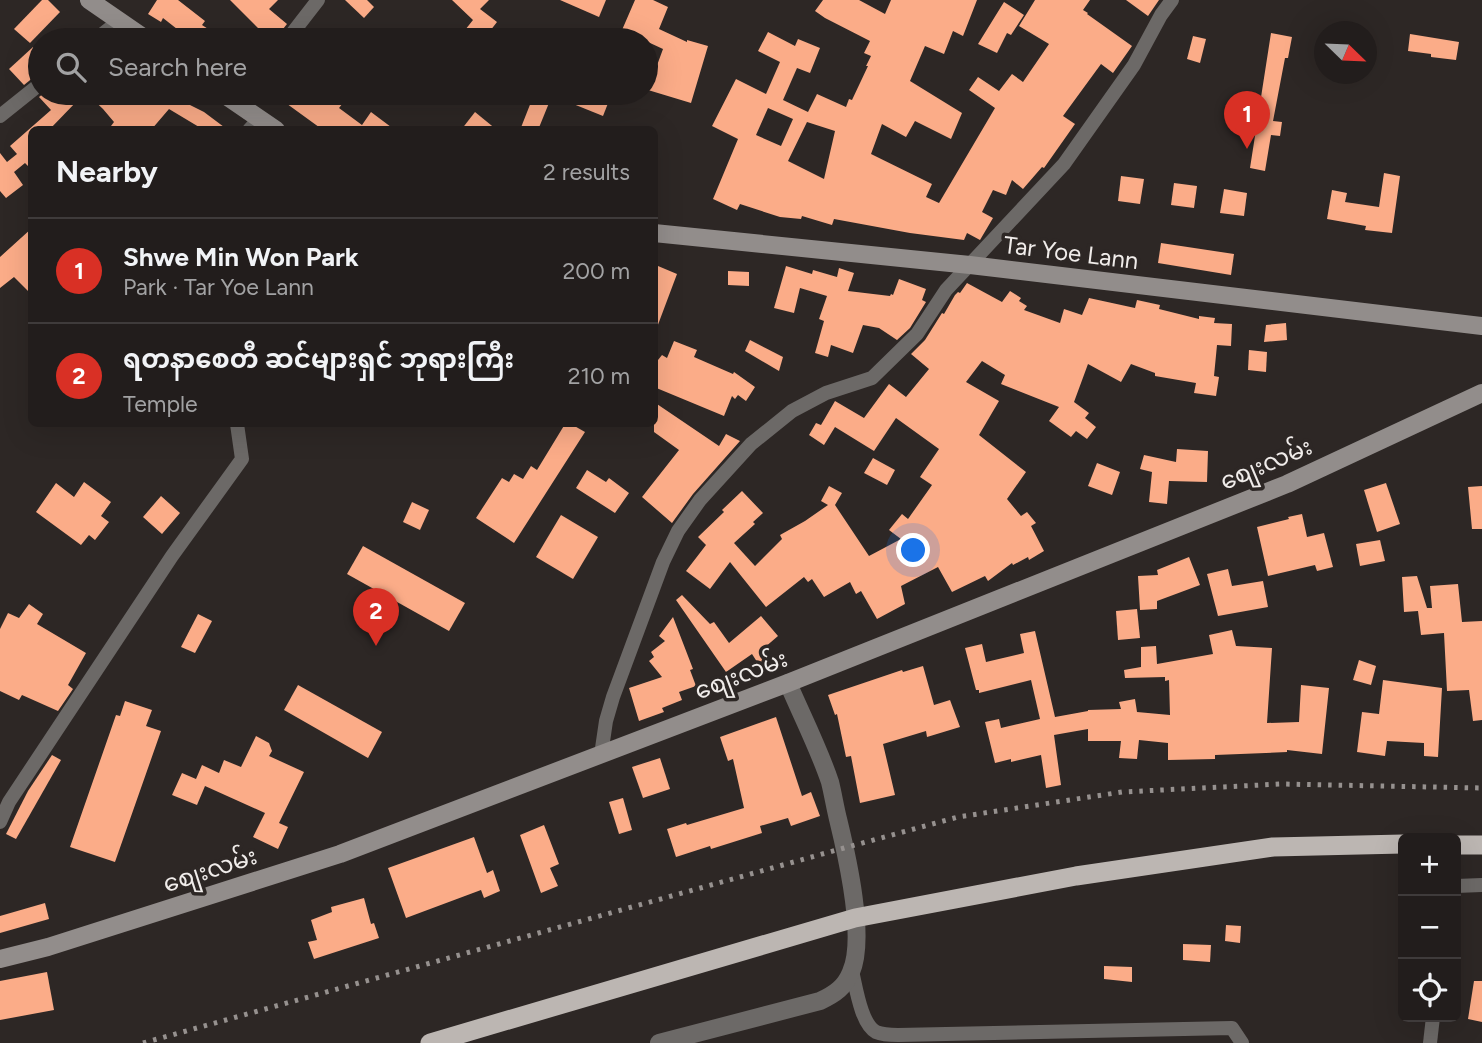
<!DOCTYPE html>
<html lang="en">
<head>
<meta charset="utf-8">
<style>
  body { margin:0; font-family:Figtree,"Noto Sans Myanmar",sans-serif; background:#2e2a29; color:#f1f3f6 }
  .controls { position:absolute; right:21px; bottom:21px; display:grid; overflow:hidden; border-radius:10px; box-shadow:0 7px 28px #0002 }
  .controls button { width:63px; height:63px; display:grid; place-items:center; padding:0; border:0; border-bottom:2px solid #3f3b3b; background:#221d1c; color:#f1f3f6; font:35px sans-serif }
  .compass { position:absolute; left:1314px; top:21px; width:63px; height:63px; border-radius:50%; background:#221d1c; box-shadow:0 7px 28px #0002; rotate:113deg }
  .you { position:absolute; left:914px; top:551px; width:24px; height:24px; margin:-18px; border:5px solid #fff; border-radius:50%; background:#1a73e8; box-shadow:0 0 0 10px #1a73e833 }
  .badge { display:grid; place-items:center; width:46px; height:46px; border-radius:50%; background:#d93025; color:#fff; font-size:23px; font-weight:700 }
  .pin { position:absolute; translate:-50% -58px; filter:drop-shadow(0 2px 4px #0008) }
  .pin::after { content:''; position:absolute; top:37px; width:24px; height:21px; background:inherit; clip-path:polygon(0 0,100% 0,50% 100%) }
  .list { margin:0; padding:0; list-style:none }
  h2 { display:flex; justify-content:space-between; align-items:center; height:91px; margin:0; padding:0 28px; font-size:30px }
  h2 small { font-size:23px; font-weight:400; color:#a2a2a3 }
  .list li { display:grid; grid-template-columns:46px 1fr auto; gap:21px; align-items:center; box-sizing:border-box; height:105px; padding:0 28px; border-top:2px solid #3f3b3b }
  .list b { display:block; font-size:26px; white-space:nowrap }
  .list p { margin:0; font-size:23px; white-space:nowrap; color:#a2a2a3 }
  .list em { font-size:23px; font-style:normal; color:#a2a2a3 }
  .icon { flex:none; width:38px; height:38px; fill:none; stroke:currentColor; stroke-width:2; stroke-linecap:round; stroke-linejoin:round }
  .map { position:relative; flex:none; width:1482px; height:1043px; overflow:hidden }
  .search { position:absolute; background:#221d1c; box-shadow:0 7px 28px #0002; left:28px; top:28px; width:630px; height:77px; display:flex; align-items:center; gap:18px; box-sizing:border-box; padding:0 24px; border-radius:38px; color:#a2a2a3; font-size:26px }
  .panel { position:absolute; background:#221d1c; box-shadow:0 7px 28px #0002; left:28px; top:126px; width:630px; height:301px; border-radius:10px }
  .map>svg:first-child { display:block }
  .building { fill:#fbac88; fill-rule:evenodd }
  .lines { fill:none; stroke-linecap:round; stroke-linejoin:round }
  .minor { stroke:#6c6967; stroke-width:14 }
  .tertiary { stroke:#6c6967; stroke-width:18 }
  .secondary { stroke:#928d8b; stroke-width:18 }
  .trunk { stroke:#bcb6b2; stroke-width:19 }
  .rail { stroke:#96918f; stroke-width:5; stroke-dasharray:3.5 7; stroke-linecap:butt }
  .labels { text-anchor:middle; stroke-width:7; stroke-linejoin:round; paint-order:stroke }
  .street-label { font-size:24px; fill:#f0ecea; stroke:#2d2725 }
</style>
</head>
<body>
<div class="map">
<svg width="1482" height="1043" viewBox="0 0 1482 1043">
  <rect width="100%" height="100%" fill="#2d2725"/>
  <g class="building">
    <polygon points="42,0 48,0 60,12 30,43 14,29"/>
    <polygon points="157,0 178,0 205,21 202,25 225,40 191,40 163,18 161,22 148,14"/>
    <polygon points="230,0 278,0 269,9 287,24 279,34 278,40 257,40 263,33"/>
    <polygon points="345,0 367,0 374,7 364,18"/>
    <polygon points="452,0 489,0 480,9 497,22 483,40 457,40 473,20"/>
    <polygon points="560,0 606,0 599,17"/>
    <polygon points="635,0 653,0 668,7 659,29 687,42 687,40 708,46 691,103 648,90 663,49 622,30"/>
    <path d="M823,0H859L885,14L891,0H977L963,36L953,31L944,54L925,46L910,81L962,113L951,139L915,121L906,137L882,124L871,154L932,184L926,197L939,203L995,108L969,90L978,77L999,91L1012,74L1023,82L1049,44L1019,26L1035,0H1090L1083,10L1088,13L1087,14L1132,46L1113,73L1101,64L1063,116L1075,124L1044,168L1042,167L1023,189L1012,180L1006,195L993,190L982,212L993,218L980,240L967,233L964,240L910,233L834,219L832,225L802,216L801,219L780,217L740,204L737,210L713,199L738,139L712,126L736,79L766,94L780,62L758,51L768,32L795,46L798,39L820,48L810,73L797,68L783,100L808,112L817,94L846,107L849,99L852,100L868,66H866L871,56L864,53L870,41L825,18L815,11ZM768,108L793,119L781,146L756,135ZM807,122L835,131L824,179L788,161Z"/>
    <polygon points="1126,0 1159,0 1148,16"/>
    <polygon points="1004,2 1024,15 1011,35 1007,33 997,53 978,44"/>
    <polygon points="1271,33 1292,37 1288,58 1285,58 1273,121 1282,122 1280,136 1271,135 1265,171 1250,168"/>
    <polygon points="1410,34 1459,42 1456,60 1431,57 1431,54 1408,51"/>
    <polygon points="1193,36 1206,39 1200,63 1187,59"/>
    <polygon points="33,47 40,56 40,72 24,85 9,69"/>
    <polygon points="44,93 79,93 75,96 78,100 49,130 32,130 32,170 25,163 14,172 23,185 6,198 0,191 0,153 7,162 17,154 10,146 51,110 39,97"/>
    <polygon points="86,93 178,93 188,99 186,103 204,112 228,130 204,130 169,109 151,130 108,130 114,122 103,109"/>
    <polygon points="272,93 351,93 339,108 362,125 371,112 395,130 323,130"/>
    <polygon points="546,93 612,93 603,116"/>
    <polygon points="533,97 549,103 538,130 520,130"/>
    <polygon points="475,112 497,130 461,130"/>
    <polygon points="1384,173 1400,176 1392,233 1365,230 1366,226 1327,219 1332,190 1347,193 1345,202 1379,207"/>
    <polygon points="1121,176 1144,179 1140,204 1118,201"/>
    <polygon points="1174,183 1197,186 1194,208 1171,205"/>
    <polygon points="1224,189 1247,193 1244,216 1220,213"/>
    <polygon points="32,228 32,295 14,277 0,288 0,257"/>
    <polygon points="1161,243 1234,254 1231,275 1158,263"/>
    <polygon points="658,266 677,274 656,330 654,330 654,276"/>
    <polygon points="786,266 812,274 813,270 837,277 839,268 854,273 848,291 890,296 891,294 893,295 899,279 926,289 922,300 926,302 910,328 897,340 879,328 863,325 853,353 831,345 828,357 815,353 824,321 819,319 827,296 800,288 794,313 774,308"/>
    <polygon points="728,271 749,272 749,286 728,285"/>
    <polygon points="967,283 1002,302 1010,291 1021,298 1019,301 1027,306 1024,310 1060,323 1064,309 1082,315 1089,298 1135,308 1137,300 1160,305 1159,309 1199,319 1199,316 1215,318 1214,323 1232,324 1231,346 1217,345 1214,376 1219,377 1216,396 1194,393 1196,383 1155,376 1155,373 1131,364 1121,382 1088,364 1074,402 1089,413 1085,418 1096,427 1087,439 1076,431 1071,437 1049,421 1059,407 1001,384 1005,375 982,361 966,382 999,401 979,435 1026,472 1007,499 1021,516 1027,512 1036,523 1031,526 1044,551 1029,560 1028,557 1013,565 1012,563 988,581 985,576 952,592 938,567 901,586 905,604 877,619 861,591 856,594 850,582 824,597 812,579 808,582 804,577 766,607 730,562 710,589 686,571 706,545 698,537 724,512 722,510 742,491 763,513 753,522 755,524 734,543 755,566 782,539 780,535 805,521 828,505 821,501 829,486 842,493 835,505 869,556 901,539 889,530 902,514 908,519 932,485 920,477 939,449 896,418 874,451 835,427 824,445 809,435 816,423 821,425 835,401 864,418 889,384 906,397 929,369 911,354 925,340 942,313 944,314 955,295 958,292 960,293"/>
    <polygon points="1286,323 1287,340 1264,342 1266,325"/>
    <polygon points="750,340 783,357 779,371 745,351"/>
    <polygon points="674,341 697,350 694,357 733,374 734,372 755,387 746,401 738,395 735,399 732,396 724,416 654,387 654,365 662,355 667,358"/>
    <polygon points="1249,350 1267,352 1266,372 1248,370"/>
    <polygon points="654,402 719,446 726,434 740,441 693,494 672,523 642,497 679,450 654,432"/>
    <polygon points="565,424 571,424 585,432 514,543 476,518 502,478 509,482 514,474 523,479 531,466 537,470"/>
    <polygon points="1177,449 1208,451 1207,482 1169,481 1167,504 1149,502 1152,472 1140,469 1144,455 1176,462"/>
    <polygon points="873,458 895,470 887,485 864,473"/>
    <polygon points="1097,463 1120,472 1112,495 1088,486"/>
    <polygon points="587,470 606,482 609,478 629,493 615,513 576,488"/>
    <polygon points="84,482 111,502 101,516 109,522 95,540 89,535 81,545 36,512 56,483 74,497"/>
    <polygon points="1386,483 1400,524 1377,532 1364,490"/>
    <polygon points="1482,486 1482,529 1472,529 1468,487"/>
    <polygon points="161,496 180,513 162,534 143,517"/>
    <polygon points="412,502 429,510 420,530 403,522"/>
    <polygon points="1302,514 1307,537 1324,533 1333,567 1317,571 1315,565 1268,576 1257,527 1289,519 1288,517"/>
    <polygon points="561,515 598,537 573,579 536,557"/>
    <polygon points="1380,540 1385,561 1360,566 1356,544"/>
    <polygon points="363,546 465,603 449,631 347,574"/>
    <polygon points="1189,557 1200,585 1157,601 1157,609 1140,610 1138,576 1158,575 1157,570"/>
    <polygon points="1228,569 1232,586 1263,581 1268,607 1218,616 1207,574"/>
    <polygon points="1417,576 1427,608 1432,608 1430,586 1458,584 1462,622 1482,621 1482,720 1473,721 1469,690 1447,691 1444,633 1421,635 1418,611 1404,612 1402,577"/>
    <polygon points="682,595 710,624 714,622 729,643 761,616 778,636 764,648 773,661 761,668 752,654 726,672 676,600"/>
    <polygon points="29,604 43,614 37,624 86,653 68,685 73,689 58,711 22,695 19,700 0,691 0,629 8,613 19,618"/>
    <polygon points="1137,609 1140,638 1118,640 1116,611"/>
    <polygon points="198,614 212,621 195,653 181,647"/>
    <polygon points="673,617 693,669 690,670 696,686 679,692 682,700 662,708 664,712 639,721 629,688 662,677 649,661 654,657 651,652 665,641 659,636"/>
    <polygon points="1232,630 1236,646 1272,648 1267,723 1299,722 1301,685 1329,688 1322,754 1287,750 1287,752 1215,755 1215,759 1168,760 1168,743 1139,740 1137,759 1119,758 1121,741 1088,741 1088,729 1054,735 1061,785 1046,788 1041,755 1011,762 1011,759 995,763 985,722 999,719 1001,728 1040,719 1031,680 979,693 979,690 976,690 965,648 982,644 986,662 1024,653 1020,634 1035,631 1055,717 1088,711 1088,710 1121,709 1119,702 1135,699 1137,712 1170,715 1169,680 1165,681 1165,677 1125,678 1124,670 1141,667 1141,647 1156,646 1157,664 1213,654 1209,635"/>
    <polygon points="1359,660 1376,666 1371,685 1353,680"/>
    <polygon points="923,666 934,705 950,700 960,727 927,737 926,731 883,744 895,795 860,803 851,756 846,757 837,714 835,715 828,695 902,670 903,672"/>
    <polygon points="1383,680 1442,688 1438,757 1424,756 1424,743 1387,741 1385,756 1357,752 1362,712 1379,714"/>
    <polygon points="298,685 382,732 368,758 284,710"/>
    <polygon points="125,701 152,710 146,726 161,731 115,862 70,847 116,715 120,716"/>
    <polygon points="776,717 802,796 811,792 820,816 791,826 788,818 760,826 762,833 711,849 710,846 676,857 667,829 686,823 687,825 744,808 733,759 728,761 720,737"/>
    <polygon points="256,736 269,743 272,751 269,756 304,772 279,823 288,827 278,849 253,837 265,813 205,786 197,805 172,795 182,773 196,779 202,765 219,773 224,760 241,767"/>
    <polygon points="52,755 61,760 16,839 6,834 28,791"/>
    <polygon points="660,758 670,789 643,798 632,767"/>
    <polygon points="623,798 632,830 619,834 609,802"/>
    <polygon points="544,825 559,864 550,868 558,886 541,893 520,835"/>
    <polygon points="474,837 487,873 493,870 500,891 484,898 481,890 406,918 388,868"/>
    <polygon points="364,898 371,924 374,923 379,938 314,959 308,942 317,940 311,920 332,912 331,907"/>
    <polygon points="45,903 49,919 0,933 0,916"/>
    <polygon points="1226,925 1241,926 1240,943 1225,941"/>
    <polygon points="1183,944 1211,945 1210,962 1183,960"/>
    <polygon points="1104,966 1132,967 1132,982 1104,979"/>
    <polygon points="47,972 54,1010 0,1020 0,981"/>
    <polygon points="1474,981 1482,981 1482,1022 1468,1019"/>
  </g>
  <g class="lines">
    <g class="minor">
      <polyline points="95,40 119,21"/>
      <polyline points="287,40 318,0"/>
      <polyline points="0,116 40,84"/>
      <polyline points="249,130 259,119"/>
      <polyline points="601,755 606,721 613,697 663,562 678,531 700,500 751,444 792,411 826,393 872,378 917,334 946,290 1064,164 1134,65 1161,15 1172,0"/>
      <polyline points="0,822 9,802 172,556 242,459 237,424"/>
      <polyline points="1456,886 1482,885"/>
      <path d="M852,971C856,987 861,1024 876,1032C883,1035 891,1035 898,1035L1232,1028L1242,1043"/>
      <polyline points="1430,1043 1433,1017"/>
    </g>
    <path class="tertiary" d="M659,1043L820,1001C835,994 845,987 851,972C866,938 847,856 838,819C835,807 833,794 830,782C819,749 802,716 788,683"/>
    <g class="secondary">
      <polyline points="89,0 147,40"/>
      <polyline points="222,93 276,130"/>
      <polyline points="654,233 970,265 1482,326"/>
      <polyline points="0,959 48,947 340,854 788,683 1287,484 1482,393"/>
    </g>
    <g class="trunk">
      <polyline points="1456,845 1482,845"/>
      <polyline points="430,1043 855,918 1076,876 1273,847 1403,844"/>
    </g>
    <polyline class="rail" points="143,1043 844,848 958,817 1122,792 1281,784 1482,788"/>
  </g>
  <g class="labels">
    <g class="street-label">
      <text transform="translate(1071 253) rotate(7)" y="8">Tar Yoe Lann</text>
      <text transform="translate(1266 464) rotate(-23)" y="8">စျေးလမ်း</text>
      <text transform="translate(741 675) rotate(-21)" y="8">စျေးလမ်း</text>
      <text transform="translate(210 870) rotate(-18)" y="8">စျေးလမ်း</text>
    </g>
  </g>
</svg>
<div class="controls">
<button>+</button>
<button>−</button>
<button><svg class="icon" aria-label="locate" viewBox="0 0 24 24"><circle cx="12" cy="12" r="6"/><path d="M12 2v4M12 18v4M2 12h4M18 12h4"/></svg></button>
</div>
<svg class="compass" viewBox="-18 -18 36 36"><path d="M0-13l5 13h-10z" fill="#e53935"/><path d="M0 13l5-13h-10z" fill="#a2a2a3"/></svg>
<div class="you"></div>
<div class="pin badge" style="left:1247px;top:149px">1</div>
<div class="pin badge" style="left:376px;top:646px">2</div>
<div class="search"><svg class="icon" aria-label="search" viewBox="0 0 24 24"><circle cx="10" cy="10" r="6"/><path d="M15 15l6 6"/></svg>Search here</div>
<section class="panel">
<h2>Nearby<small>2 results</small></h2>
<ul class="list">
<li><span class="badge">1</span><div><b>Shwe Min Won Park</b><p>Park · Tar Yoe Lann</p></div><em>200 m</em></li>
<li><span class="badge">2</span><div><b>ရတနာစေတီ ဆင်များရှင် ဘုရားကြီး</b><p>Temple</p></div><em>210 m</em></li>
</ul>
</section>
</div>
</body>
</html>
